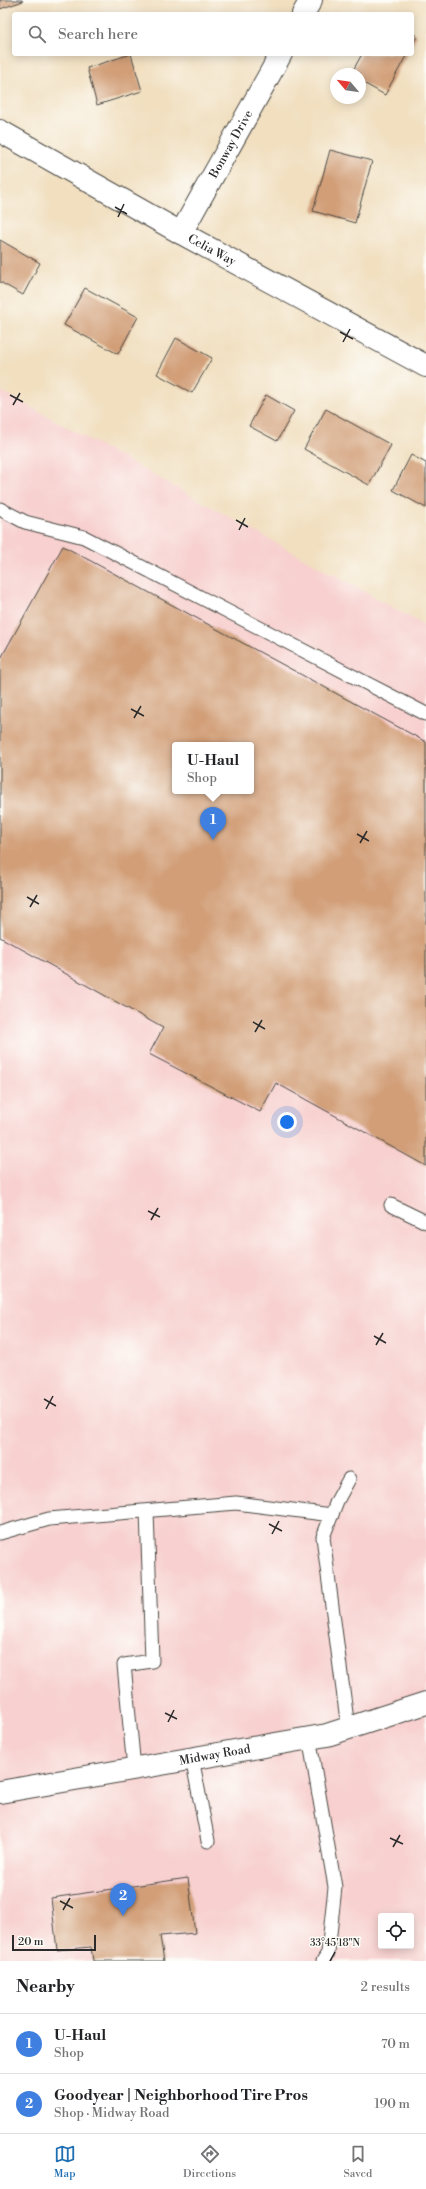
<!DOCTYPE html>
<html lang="en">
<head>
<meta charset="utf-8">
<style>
  body { margin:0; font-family:"Libre Bodoni",serif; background:#f2f2f2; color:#202124 }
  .controls { position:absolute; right:12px; bottom:12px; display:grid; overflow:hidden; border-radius:4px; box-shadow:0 2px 10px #0003 }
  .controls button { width:36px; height:36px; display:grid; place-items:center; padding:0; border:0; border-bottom:1px solid #e0e0e0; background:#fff; color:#202124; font:20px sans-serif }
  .compass { position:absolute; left:330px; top:68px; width:36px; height:36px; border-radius:50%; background:#fff; box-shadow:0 2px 10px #0003; rotate:299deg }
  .scale { position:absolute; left:12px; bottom:10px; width:84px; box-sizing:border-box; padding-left:4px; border:2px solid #2b2b2b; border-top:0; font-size:11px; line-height:14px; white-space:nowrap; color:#2b2b2b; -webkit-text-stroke:3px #fdfcf7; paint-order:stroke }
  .you { position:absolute; left:287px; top:1122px; width:14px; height:14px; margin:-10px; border:3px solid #fff; border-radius:50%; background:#1a73e8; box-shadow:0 0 0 6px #1a73e833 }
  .badge { display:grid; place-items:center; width:26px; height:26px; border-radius:50%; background:#1f6fb2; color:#fff; font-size:13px; font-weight:700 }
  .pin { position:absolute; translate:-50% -33px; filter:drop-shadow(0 1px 2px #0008) }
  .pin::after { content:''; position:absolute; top:21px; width:14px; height:12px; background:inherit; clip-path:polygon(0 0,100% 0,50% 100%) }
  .popup { position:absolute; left:172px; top:742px; width:82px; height:52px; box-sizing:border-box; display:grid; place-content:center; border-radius:4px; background:#fff; filter:drop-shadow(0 1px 3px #0005); font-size:13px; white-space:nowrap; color:#757577 }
  .popup b { font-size:15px; color:#202124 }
  .popup::after { content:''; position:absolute; left:50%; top:100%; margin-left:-8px; border:8px solid transparent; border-top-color:#fff }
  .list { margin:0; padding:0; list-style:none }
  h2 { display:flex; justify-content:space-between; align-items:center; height:52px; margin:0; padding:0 16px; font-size:17px }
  h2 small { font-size:13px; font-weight:400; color:#757577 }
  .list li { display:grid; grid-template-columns:26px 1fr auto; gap:12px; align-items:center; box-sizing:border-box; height:60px; padding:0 16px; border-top:1px solid #e0e0e0 }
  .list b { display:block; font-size:15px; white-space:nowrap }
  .list p { margin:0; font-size:13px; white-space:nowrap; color:#757577 }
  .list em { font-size:13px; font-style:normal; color:#757577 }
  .icon { flex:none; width:22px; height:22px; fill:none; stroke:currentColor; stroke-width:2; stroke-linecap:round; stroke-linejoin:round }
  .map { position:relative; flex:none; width:426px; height:1961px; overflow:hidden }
  .search { position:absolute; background:#fff; box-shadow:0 2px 10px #0003; left:12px; right:12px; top:12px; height:44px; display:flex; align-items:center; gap:10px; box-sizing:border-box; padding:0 14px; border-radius:4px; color:#757577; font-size:15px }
  .sheet { height:172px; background:#fff }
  nav { display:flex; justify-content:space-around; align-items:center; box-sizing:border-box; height:56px; border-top:1px solid #e0e0e0; background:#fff; font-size:11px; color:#757577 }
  nav a { display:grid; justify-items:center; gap:2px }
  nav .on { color:#1f6fb2 }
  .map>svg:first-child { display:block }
  .built { fill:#f7d0cf; fill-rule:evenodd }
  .building { fill:#d19e77; fill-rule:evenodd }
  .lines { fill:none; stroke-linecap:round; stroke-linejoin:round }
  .lane-casing { stroke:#494641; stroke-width:15 }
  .street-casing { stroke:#494641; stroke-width:24 }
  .secondary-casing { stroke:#494641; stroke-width:24 }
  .lane { stroke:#fff; stroke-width:13 }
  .street { stroke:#fff; stroke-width:22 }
  .secondary { stroke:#fff; stroke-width:22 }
  .ticks { fill:none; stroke:#2b2b2b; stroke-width:1.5 }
  .labels { text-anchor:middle; stroke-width:3; stroke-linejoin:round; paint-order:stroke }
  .street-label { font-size:12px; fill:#2b2b2b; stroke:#fdfcf7 }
  .ticks-label { font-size:10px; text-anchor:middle; fill:#2b2b2b; stroke:#fdfcf7; stroke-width:3; stroke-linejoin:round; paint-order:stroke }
</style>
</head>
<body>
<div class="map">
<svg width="426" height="1961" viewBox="0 0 426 1961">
  <rect width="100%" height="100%" fill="#fdfcf7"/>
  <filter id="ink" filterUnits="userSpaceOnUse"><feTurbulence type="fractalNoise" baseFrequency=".025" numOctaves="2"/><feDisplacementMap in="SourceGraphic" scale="8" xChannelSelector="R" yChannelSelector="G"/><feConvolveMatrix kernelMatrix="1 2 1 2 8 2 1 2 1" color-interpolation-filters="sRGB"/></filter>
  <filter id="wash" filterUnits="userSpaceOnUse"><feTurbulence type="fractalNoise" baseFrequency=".012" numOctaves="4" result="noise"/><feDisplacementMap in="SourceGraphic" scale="16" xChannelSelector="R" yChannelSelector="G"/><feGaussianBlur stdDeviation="0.9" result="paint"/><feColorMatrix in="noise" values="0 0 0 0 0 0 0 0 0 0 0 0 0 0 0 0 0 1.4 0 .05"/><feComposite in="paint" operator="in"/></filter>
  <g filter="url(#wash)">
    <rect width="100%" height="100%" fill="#f1dfc0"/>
    <path class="built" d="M0,390L426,626V1961H0ZM175,745H251V791H175ZM381,1916H411V1946H381Z"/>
    <g id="blocks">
      <g class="building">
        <polygon points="0,0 22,0 23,1 0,9"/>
        <polygon points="412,33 417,36 412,46"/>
        <polygon points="131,54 142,91 97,105 87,68"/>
        <polygon points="362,54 407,54 385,95 360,81 360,74 351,74"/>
        <polygon points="330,150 372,161 355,223 313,211"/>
        <polygon points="0,240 40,263 23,295 0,282"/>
        <polygon points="85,288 138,317 118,354 64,325"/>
        <polygon points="176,338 212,358 192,393 157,374"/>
        <polygon points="266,395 294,411 277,441 249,426"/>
        <polygon points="326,409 391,445 369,485 304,449"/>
        <polygon points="411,455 426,463 426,508 393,490"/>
        <path d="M63,546L426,742V1166L276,1083L260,1112L149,1054L163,1028L0,937V660ZM175,745H251V791H175Z"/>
        <polygon points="188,1878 195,1933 160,1936 164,1961 93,1961 91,1947 57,1950 51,1898"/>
      </g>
    </g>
  </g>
  <g filter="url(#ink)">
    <use href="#blocks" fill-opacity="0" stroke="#494641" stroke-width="1"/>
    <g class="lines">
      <g class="lane-casing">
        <g id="lane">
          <polyline points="0,509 25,522 84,537 426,714"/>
          <polyline points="391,1205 426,1222"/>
          <polyline points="0,1533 49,1519 236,1503 332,1515"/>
          <polyline points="348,1728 323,1537 337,1501 349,1479"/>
          <polyline points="309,1737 335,1887 328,1953 323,1961"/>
          <polyline points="192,1758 208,1841"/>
          <polyline points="134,1768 124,1665 152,1661 147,1511"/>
        </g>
      </g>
      <g class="street-casing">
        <g id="street">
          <polyline points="303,14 311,0"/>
          <path id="s1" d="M0,131L181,233L426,366"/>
          <path id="s2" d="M181,233L281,54"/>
        </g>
      </g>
      <g class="secondary-casing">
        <g id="secondary">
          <path id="s3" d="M0,1792L327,1735L426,1703"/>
        </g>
      </g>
      <use href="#lane" class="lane"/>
      <use href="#street" class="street"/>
      <use href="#secondary" class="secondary"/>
    </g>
  </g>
  <path class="ticks" d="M115,207L127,214M118,217L124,204M340,332L353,339M343,342L350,329M10,395L23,402M13,405L20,393M236,520L248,527M239,530L245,518M131,709L144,716M134,718L141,706M357,834L369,841M360,843L367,831M27,897L39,904M30,907L37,895M253,1022L265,1029M255,1032L262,1020M148,1211L160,1217M151,1220L158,1208M374,1336L386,1343M376,1345L383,1333M44,1399L56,1406M46,1409L53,1396M269,1524L282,1531M272,1534L279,1521M165,1713L177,1719M168,1722L174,1710M390,1838L403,1844M393,1847L400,1835M60,1901L73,1908M63,1910L70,1898M330,1961L335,1952"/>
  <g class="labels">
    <g class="street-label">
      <text dy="4" stroke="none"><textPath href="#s2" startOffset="102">Bonway Drive</textPath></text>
      <text dy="4" stroke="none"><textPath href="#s1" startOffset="243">Celia Way</textPath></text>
      <text dy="4" stroke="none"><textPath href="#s3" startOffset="218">Midway Road</textPath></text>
    </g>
  </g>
  <g class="ticks-label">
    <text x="335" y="1946">33°45'18"N</text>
  </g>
</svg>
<div class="controls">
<button><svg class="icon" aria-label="locate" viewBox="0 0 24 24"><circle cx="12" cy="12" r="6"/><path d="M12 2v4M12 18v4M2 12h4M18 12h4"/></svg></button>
</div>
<svg class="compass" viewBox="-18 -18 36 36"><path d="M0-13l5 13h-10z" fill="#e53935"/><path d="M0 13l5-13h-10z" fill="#757577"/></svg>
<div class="scale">20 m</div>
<div class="you"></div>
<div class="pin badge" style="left:213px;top:840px;background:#3f7fe0">1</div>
<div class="popup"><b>U-Haul</b>Shop</div>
<div class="pin badge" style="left:123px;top:1916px;background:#3f7fe0">2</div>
<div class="search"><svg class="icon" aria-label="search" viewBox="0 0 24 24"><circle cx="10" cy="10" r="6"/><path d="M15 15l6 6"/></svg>Search here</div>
</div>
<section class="sheet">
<h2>Nearby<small>2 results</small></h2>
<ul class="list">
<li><span class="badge" style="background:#3f7fe0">1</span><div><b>U-Haul</b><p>Shop</p></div><em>70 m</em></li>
<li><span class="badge" style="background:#3f7fe0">2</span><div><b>Goodyear | Neighborhood Tire Pros</b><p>Shop · Midway Road</p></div><em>190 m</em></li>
</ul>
</section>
<nav>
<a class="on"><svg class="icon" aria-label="map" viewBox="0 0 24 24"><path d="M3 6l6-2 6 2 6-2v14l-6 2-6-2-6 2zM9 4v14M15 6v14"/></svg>Map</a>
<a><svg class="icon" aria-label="directions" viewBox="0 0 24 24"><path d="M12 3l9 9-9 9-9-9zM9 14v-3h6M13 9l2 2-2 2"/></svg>Directions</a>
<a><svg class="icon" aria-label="saved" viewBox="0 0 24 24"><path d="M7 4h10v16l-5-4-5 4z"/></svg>Saved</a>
</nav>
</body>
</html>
